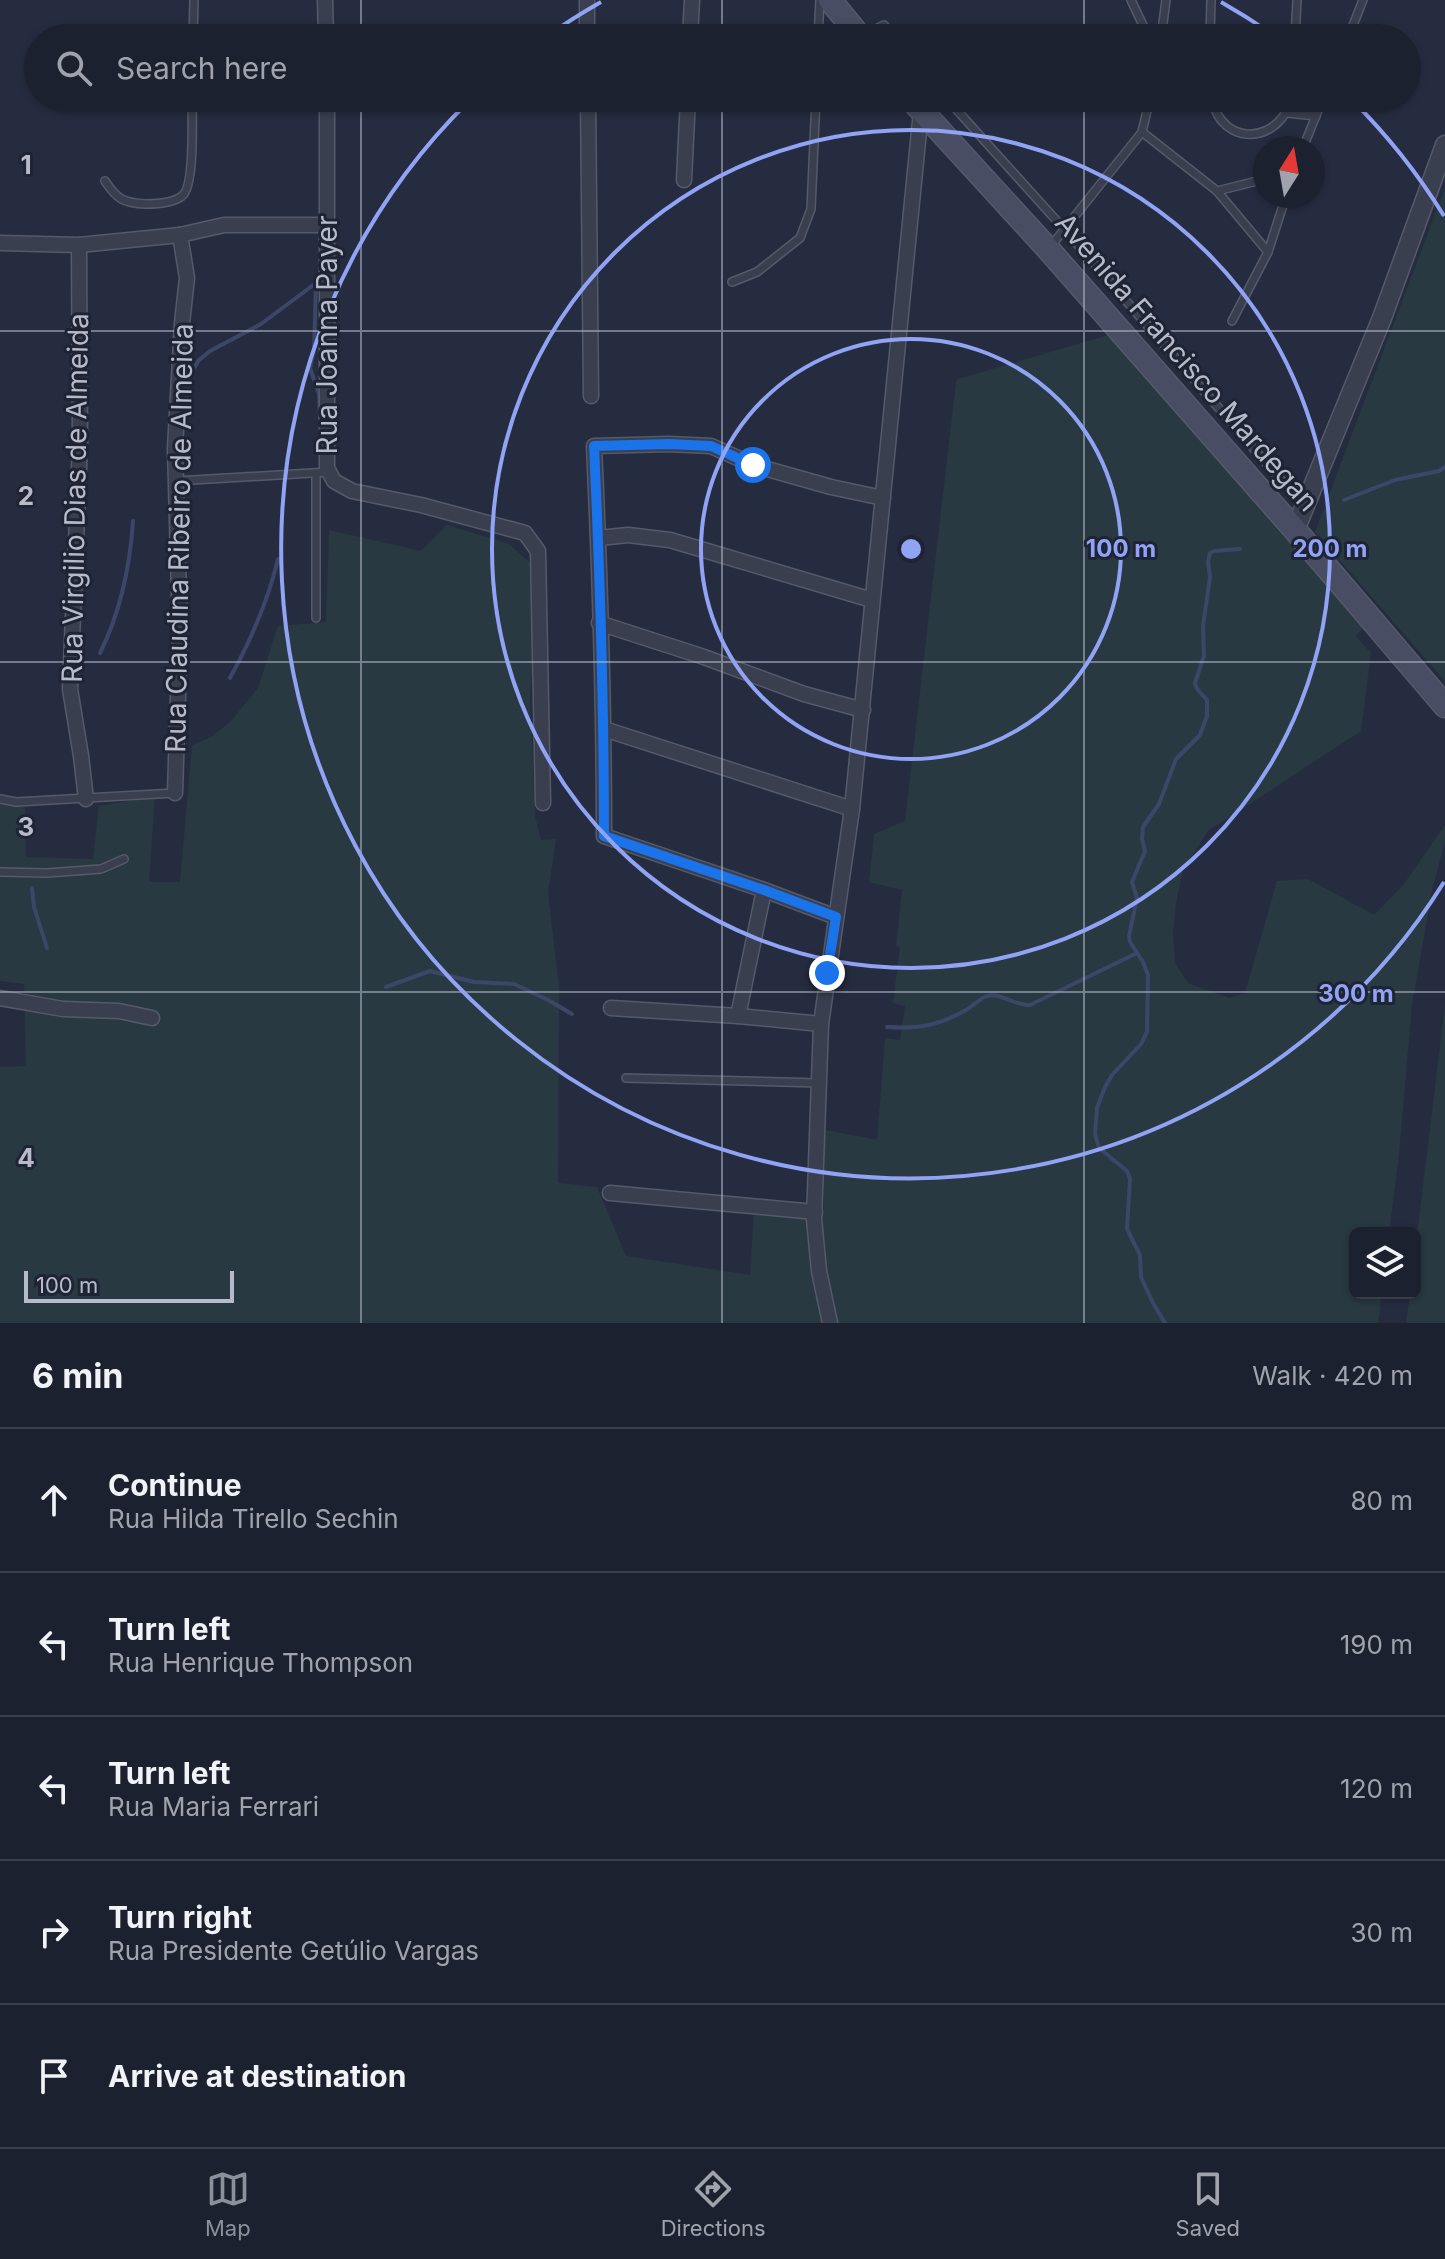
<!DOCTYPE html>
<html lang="en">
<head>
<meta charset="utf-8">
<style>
  body { margin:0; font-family:Inter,sans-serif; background:#292e3c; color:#f1f3f6 }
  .controls { position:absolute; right:24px; bottom:24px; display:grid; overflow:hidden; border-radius:12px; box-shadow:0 2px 6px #0004 }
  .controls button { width:72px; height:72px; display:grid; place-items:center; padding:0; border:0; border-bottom:2px solid #3a3e4c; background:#1c2130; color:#f1f3f6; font:40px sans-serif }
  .compass { position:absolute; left:1253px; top:136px; width:72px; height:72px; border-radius:50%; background:#1c2130; box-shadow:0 2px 6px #0004; rotate:11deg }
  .scale { position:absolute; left:24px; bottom:20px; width:210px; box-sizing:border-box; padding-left:8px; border:4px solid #b7baca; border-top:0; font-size:22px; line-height:28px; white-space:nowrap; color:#b7baca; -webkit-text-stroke:6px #1f2435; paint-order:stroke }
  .stop { position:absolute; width:24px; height:24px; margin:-18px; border:6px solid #1a73e8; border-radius:50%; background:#fff }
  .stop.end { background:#1a73e8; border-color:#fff; box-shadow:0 2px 8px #0008 }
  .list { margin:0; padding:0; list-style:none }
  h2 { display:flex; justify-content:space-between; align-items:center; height:104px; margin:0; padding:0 32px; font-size:34px }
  h2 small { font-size:26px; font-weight:400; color:#a0a3ab }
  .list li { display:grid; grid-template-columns:52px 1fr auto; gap:24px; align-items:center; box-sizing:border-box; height:144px; padding:0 32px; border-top:2px solid #3a3e4c }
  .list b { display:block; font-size:30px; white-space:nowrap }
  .list p { margin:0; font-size:26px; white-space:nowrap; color:#a0a3ab }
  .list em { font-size:26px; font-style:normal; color:#a0a3ab }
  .icon { flex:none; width:44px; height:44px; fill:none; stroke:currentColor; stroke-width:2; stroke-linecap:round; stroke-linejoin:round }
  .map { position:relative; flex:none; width:1445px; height:1323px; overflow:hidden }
  .search { position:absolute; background:#1c2130; box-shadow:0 2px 6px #0004; left:24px; right:24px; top:24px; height:88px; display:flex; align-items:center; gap:20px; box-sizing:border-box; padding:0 28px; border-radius:44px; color:#a0a3ab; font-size:30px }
  .sheet { height:824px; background:#1c2130 }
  nav { display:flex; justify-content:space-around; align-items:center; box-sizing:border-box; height:112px; border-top:2px solid #3a3e4c; background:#1c2130; font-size:22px; color:#a0a3ab }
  nav a { display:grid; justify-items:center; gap:4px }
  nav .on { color:#8c9099 }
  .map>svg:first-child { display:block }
  .green { fill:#283941 }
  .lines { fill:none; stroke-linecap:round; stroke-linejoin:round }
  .stream { stroke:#3c4668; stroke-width:4 }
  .service-casing { stroke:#555a6a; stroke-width:10 }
  .minor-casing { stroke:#555a6a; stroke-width:17 }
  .tertiary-casing { stroke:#555a6a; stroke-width:21 }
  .secondary-casing { stroke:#555a6a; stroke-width:25 }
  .service { stroke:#3a3f50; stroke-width:7 }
  .minor { stroke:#3a3f50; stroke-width:14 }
  .tertiary { stroke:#3a3f50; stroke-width:18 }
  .secondary { stroke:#494d63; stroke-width:22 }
  .route { stroke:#1a73e8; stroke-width:10 }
  .grid { fill:none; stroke:#b7baca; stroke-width:2; stroke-opacity:0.55 }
  .ring { fill:none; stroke:#91a3f5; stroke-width:4 }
  .labels { text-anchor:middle; stroke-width:6; stroke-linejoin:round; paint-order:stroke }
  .street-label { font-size:28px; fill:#b7baca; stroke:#1f2435 }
  .grid-label { font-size:26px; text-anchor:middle; font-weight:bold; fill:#b7baca; stroke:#1f2435; stroke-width:6; stroke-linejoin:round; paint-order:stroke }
  .centre { fill:#91a3f5; stroke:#1f2435; stroke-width:4 }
  .ring-label { font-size:24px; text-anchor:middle; font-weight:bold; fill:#91a3f5; stroke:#1f2435; stroke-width:6; stroke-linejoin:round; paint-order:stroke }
</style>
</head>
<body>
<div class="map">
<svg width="1445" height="1323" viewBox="0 0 1445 1323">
  <rect width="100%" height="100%" fill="#262c40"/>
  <g class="green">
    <polygon points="1445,188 1445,681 1315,532"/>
    <polygon points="1112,334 1365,625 1356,636 1371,653 1361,731 1208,831 1183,870 1176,904 1173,933 1175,963 1188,983 1229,998 1245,993 1277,881 1308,879 1374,915 1404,884 1445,825 1445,842 1433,886 1412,1004 1399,1154 1389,1233 1355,1233 1355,1293 1382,1293 1378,1323 0,1323 0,1067 26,1066 24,984 0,981 0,802 25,807 26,857 93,859 99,806 155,796 149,882 180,882 192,746 211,737 231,721 258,688 278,626 326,622 329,530 421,551 447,525 509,544 537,569 530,698 535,816 541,840 556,839 548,893 559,987 558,1183 597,1187 626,1256 750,1275 754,1209 824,1214 821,1129 877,1140 885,1038 900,1040 905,1006 893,1003 900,947 896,946 902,890 869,882 874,834 905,821 956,382 958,379"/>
    <polygon points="1445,1005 1445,1323 1406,1323 1410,1293 1415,1293 1415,1252"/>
  </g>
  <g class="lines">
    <g class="stream">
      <polyline points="316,285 314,350 310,368 319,394 320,418"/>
      <polyline points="187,401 189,378 198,361 210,351 261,324 316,283"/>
      <polyline points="1344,500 1395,480 1439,471 1445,467"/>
      <path d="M100,653C120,613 130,566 133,521"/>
      <path d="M230,678C251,640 268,601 278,559"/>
      <polyline points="32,888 34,907 47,948"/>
      <polyline points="386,987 430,971 474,982 514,984 548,1000 572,1014"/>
      <path d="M887,1027C918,1029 938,1026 966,1010C973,1006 979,999 987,996C999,992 1016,1006 1030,1005L1137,953"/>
      <polyline points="1165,1323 1153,1303 1141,1277 1140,1255 1127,1229 1130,1179 1127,1171 1099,1148 1095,1134 1097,1108 1105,1087 1112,1075 1141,1044 1147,1032 1148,975 1143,962 1130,942 1129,936 1137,898 1132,882 1145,851 1142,839 1143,827 1159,804 1176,759 1200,735 1207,716 1207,700 1197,689 1195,683 1204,656 1203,626 1210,577 1208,562 1210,553 1214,551 1240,549"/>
    </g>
    <g class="service-casing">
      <g id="service">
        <polyline points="1131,0 1149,38"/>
        <polyline points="862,36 884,25 895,38"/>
        <polyline points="193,38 194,0"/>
        <polyline points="818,38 820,0"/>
        <polyline points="1161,38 1166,0"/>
        <polyline points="1210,38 1211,0"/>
        <polyline points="1295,38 1297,0"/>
        <polyline points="1348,38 1363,0"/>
        <polyline points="946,98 1065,230 1279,478 1306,502"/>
        <polyline points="1150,98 1142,132 1217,191 1268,252"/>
        <path d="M1212,98C1214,109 1218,119 1227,126C1252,146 1286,127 1291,98"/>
        <polyline points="1287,113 1316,116"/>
        <polyline points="1303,148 1323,98"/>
        <path d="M105,181C117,199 123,203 146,204C157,204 173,203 182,196C195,187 192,116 192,98"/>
        <polyline points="1217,191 1265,179"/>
        <polyline points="1051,246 1142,132"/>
        <polyline points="732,282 757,272 800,238 811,209 816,98"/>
        <polyline points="1232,321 1268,252 1286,196"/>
        <polyline points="176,481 329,472"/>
        <polyline points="316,618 316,473"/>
        <polyline points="0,799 16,802 175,793"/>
        <polyline points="0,872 47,873 101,869 124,859"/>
        <polyline points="626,1078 820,1083"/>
      </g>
    </g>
    <g class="minor-casing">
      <g id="minor">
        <polyline points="325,0 326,38"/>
        <polyline points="587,0 587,38"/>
        <polyline points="690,38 692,0"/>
        <polyline points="327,98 327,468 334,481 352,491 421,505 525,533 538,551 543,803"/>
        <polyline points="588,98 591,396"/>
        <polyline points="684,180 688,98"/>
        <polyline points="0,243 79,245 180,235 224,225 328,225"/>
        <polyline points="79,245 80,444 70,689 81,756 86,799"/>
        <polyline points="599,538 628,535 670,540 872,600"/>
        <polyline points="599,623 704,657 804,694 863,710"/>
        <polyline points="604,729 852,809"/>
        <polyline points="175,793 180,633 175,448 182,323 187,278 180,235"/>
        <path d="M836,917L764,890L604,836C604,706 600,576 594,446L669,444L711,446L753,465L831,487L883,498"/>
        <polyline points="0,998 63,1009 119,1011 152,1018"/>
        <polyline points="611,1008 738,1016 821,1024"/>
        <polyline points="738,1016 764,890"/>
        <polyline points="610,1193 815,1212"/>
        <polyline points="830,1323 819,1271 814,1219 821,1024 852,809 921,111"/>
      </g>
    </g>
    <g class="tertiary-casing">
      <polyline id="tertiary" points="1295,530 1382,318 1445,145"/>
    </g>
    <g class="secondary-casing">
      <g id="secondary">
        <polyline points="830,0 861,38"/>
        <polyline points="910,98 1048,249 1295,530 1445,706"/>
      </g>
    </g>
    <use href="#service" class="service"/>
    <use href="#minor" class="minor"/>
    <use href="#tertiary" class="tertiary"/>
    <use href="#secondary" class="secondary"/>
  </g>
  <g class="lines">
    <path class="route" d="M753,465L711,446L669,444L594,446C600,576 604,706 604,836L764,890L836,917L827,973"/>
  </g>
  <path class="grid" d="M361,0V38M722,0V38M1084,0V38M361,98V1323M722,98V1323M1084,98V1323M0,331H1445M0,662H1445M0,992H1445"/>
  <g class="ring">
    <circle cx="911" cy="549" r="210"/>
    <circle cx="911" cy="549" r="419"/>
    <path d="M1444 882A629 629 0 1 1 470 100M546 37A629 629 0 0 1 601 2M1221 2A629 629 0 0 1 1276 37M1352 100A629 629 0 0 1 1444 216"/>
  </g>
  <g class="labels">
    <g class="street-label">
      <text transform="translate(327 335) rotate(-90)" y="10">Rua Joanna Payer</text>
      <text transform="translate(1187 362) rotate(49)" y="10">Avenida Francisco Mardegan</text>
      <text transform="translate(75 498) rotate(-89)" y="10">Rua Virgilio Dias de Almeida</text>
      <text transform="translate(179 538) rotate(-89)" y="10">Rua Claudina Ribeiro de Almeida</text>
    </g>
  </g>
  <g class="grid-label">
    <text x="26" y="174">1</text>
    <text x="26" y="505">2</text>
    <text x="26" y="836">3</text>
    <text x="26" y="1167">4</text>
  </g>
  <circle cx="911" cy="549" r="12" class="centre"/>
  <g class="ring-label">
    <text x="1121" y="557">100 m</text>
    <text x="1330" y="557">200 m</text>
    <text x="1356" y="1002">300 m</text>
  </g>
</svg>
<div class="controls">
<button><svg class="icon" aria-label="layers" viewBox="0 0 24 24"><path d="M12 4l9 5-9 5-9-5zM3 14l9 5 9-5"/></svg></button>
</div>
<svg class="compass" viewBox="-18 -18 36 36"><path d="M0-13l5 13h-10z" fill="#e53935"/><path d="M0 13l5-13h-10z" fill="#a0a3ab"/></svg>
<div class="scale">100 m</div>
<div class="stop" style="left:753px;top:465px"></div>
<div class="stop end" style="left:827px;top:973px"></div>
<div class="search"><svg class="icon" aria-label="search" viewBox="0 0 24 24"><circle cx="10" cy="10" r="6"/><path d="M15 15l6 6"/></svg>Search here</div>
</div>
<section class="sheet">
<h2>6 min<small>Walk · 420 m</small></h2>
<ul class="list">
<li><svg class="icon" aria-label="ahead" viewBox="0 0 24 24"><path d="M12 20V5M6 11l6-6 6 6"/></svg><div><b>Continue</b><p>Rua Hilda Tirello Sechin</p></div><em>80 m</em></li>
<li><svg class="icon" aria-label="left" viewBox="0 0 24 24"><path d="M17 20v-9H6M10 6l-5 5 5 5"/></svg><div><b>Turn left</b><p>Rua Henrique Thompson</p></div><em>190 m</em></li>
<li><svg class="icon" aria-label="left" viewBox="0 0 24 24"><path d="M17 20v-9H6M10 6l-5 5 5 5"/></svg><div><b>Turn left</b><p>Rua Maria Ferrari</p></div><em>120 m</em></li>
<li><svg class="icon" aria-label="right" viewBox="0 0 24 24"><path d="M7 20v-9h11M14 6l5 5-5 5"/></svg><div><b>Turn right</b><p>Rua Presidente Getúlio Vargas</p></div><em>30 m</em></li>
<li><svg class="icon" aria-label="arrive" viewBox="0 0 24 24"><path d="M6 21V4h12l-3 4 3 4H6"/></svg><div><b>Arrive at destination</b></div></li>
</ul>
</section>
<nav>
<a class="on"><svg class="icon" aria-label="map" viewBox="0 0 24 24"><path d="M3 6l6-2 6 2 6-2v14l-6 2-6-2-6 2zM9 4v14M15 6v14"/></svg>Map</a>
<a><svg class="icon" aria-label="directions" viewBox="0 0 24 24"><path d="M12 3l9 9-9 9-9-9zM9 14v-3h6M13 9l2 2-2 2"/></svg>Directions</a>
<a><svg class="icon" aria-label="saved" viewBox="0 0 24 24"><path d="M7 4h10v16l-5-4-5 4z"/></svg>Saved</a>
</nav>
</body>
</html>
